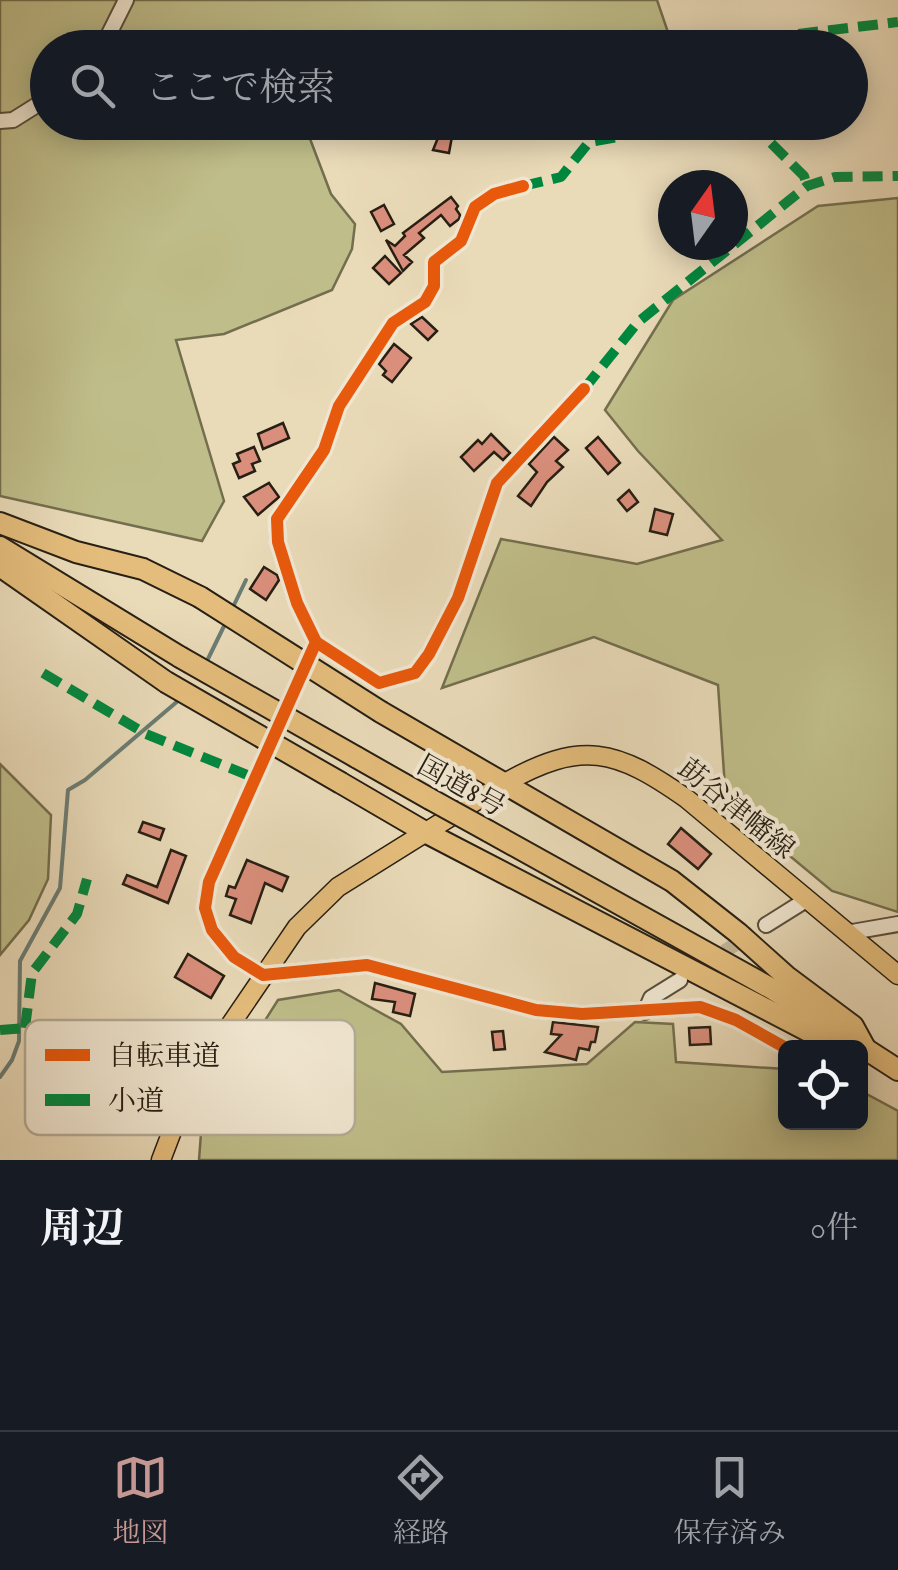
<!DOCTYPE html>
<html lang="ja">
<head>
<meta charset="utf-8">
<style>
  body { margin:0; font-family:"IM FELL English","Noto Serif JP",serif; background:#20242c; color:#f1f3f6 }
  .controls { position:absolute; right:30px; bottom:30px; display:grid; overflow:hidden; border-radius:15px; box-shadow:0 5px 25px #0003 }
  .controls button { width:90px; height:90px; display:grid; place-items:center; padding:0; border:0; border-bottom:2px solid #363941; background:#171b24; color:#f1f3f6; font:50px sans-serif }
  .compass { position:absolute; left:658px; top:170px; width:90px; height:90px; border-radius:50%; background:#171b24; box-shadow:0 5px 25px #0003; rotate:14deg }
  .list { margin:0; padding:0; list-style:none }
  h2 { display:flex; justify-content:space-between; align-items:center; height:130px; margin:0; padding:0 40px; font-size:42px }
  h2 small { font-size:32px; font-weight:400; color:#9ea1a6 }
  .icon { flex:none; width:55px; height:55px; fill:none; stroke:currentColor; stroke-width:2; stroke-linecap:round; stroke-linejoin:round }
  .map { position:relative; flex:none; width:898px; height:1160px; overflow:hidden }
  .search { position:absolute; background:#171b24; box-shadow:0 5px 25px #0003; left:30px; right:30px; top:30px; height:110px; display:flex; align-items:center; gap:25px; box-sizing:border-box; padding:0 35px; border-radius:55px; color:#9ea1a6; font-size:38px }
  .sheet { height:270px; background:#171b24 }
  nav { display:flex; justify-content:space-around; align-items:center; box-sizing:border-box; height:140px; border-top:2px solid #363941; background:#171b24; font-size:28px; color:#9ea1a6 }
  nav a { display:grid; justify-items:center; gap:5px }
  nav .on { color:#c59692 }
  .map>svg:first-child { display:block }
  .green { fill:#bfbd89; stroke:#736e4e; stroke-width:2.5 }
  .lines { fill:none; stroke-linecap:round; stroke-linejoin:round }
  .stream { stroke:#6b7c74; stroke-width:4 }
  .building { fill:#da8f7c; stroke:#271f13; stroke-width:2.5 }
  .minor-tunnel { stroke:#c2b597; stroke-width:14; stroke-dasharray:14 7; stroke-linecap:butt }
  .minor-casing { stroke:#584e3c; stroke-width:18 }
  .major-casing { stroke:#271f13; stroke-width:21 }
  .highway-casing { stroke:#271f13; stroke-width:24 }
  .minor { stroke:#f1e7d1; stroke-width:14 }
  .major { stroke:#e4bd7c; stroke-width:18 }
  .highway { stroke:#e4bd7c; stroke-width:20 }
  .highway-bridge-casing { stroke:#271f13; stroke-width:24; stroke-linecap:butt }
  .highway-bridge { stroke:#e4bd7c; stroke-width:20 }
  .quiet { stroke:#00873e; stroke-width:10; stroke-dasharray:20 10; stroke-linecap:butt }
  .cycleway-casing { stroke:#f1e7d1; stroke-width:19 }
  .cycleway { stroke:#e8590c; stroke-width:12 }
  .labels { text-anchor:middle; stroke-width:8; stroke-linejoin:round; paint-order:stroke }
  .street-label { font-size:28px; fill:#271f13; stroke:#f1e7d1 }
  .key { fill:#f1e7d1; stroke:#b4ab98; stroke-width:2.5 }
  .key-label { font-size:28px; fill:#271f13 }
</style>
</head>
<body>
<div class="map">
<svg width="898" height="1160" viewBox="0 0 898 1160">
  <rect width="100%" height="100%" fill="#e9dab8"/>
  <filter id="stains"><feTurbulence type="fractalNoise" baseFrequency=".002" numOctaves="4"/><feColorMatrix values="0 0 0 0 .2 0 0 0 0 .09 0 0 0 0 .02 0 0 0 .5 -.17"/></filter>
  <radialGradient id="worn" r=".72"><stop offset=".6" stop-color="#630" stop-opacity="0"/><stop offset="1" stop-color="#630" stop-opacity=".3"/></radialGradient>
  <g class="green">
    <polygon points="0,0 657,0 672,44 669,48 48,48 48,122 304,123 331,194 355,224 352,249 332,290 224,334 176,340 224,501 202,541 0,496"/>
    <polygon points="898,198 898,912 832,891 726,803 718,685 594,637 442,688 501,539 637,564 722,540 638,451 605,410 673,300 818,206"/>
    <polygon points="0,764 51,815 48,879 29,920 0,955"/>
    <polygon points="339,990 401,1024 442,1072 587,1064 635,1022 673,1024 676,1062 785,1069 786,1122 860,1122 861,1091 898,1111 898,1160 199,1160 202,1120 278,1000"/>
  </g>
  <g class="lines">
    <g class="stream">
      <polyline points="233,607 246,580"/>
      <polyline points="205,665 227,620"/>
      <polyline points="0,1077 12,1060 19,1041 20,961 60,888 68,790 85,780 179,700"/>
    </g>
  </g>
  <g class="building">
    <polygon points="434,122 467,122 464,134 453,131 449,153 433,150 442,128 433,126"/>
    <polygon points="451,197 458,206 456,209 460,215 459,219 450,226 441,215 419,233 424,238 404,255 412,262 403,271 386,240 395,246 405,236 403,233"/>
    <polygon points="384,205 394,224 381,231 371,212"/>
    <polygon points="385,256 401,273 389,284 373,268"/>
    <polygon points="422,317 437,331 428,340 411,324"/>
    <polygon points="394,344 411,358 392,382 383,375 386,371 379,364"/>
    <polygon points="283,423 289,438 263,449 258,434"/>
    <polygon points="491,434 510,453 503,460 494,452 474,471 461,457 478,440 482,444"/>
    <polygon points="554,437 568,450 556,461 563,467 547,482 531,506 518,496 537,472 529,464"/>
    <polygon points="598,437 620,463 608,474 586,448"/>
    <polygon points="254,447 260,461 252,464 255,471 239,478 233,464 240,461 237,454"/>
    <polygon points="269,483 279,497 258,515 244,497"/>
    <polygon points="629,490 638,502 627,511 618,500"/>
    <polygon points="655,509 673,514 667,535 650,531"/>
    <polygon points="264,567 277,575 279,580 266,600 250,589"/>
    <polygon points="143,822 164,829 160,840 139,832"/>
    <polygon points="681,828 711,854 698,869 668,844"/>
    <polygon points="171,850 186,856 168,903 123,884 127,875 157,887"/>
    <polygon points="247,860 288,877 282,891 265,883 251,923 230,915 236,899 226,896 229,886 235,888"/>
    <polygon points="188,954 224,976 211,998 175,977"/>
    <polygon points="375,983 415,994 410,1016 393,1012 395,1002 372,999"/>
    <polygon points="553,1022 598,1027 595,1042 591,1042 589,1050 579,1048 576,1060 545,1052 561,1035 551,1034"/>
    <polygon points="710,1027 711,1044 690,1045 689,1028"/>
    <polygon points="503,1031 505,1049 494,1050 492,1032"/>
  </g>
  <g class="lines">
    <polyline class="minor-tunnel" points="689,974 766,925"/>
    <g class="minor-casing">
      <g id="minor">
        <polyline points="102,48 126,0"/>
        <polyline points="0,121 13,120 48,98"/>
        <polyline points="523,186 494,194 475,207 461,241 434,262 434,286 425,302 393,323 339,406 324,450 277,519 278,542 297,603 316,642 209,882 205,908 212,930 234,957 263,975 367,965 536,1010 582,1014 700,1007 736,1020 786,1048"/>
        <polyline points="316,642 379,683 415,673 429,654 458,598 497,483 584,389"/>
        <polyline points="766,925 806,900"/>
        <polyline points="846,933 898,924"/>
        <polyline points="645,1012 651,998 680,980"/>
      </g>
    </g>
    <g class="major-casing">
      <path id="major" d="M161,1160L190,1084L297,927L338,887L503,784C582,739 616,749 687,799L898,975"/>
    </g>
    <g class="highway-casing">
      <g id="highway">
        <polyline points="0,523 76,552 143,569 200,597"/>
        <polyline points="0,547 180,657"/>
        <polyline points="0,566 166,682"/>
        <polyline points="381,712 672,881 738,933 786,976 853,1026 865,1048"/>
        <polyline points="356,757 430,799"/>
        <polyline points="341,783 425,832 841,1048"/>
        <polyline points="488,831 774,990 898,1070"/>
      </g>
    </g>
    <use href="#minor" class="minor"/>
    <use href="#major" class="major"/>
    <use href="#highway" class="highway"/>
    <g class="highway-bridge-casing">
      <g id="highway-bridge">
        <polyline points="200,597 381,712"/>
        <polyline points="180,657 356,757"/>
        <polyline points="166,682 341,783"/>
        <polyline points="430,799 488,831"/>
      </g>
    </g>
    <use href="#highway-bridge" class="highway-bridge"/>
    <g class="quiet">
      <polyline points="711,48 714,44 898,22"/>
      <polyline points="750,122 804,176 807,186"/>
      <polyline points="523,186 561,177 589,142 624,136 651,122"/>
      <polyline points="584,389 638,322 807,186 835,177 898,176"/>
      <polyline points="43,673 146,734 255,778"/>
      <polyline points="25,1028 32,973 77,914 87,879"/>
      <polyline points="0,1030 25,1028 187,1092"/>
    </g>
    <g class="cycleway-casing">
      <g id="cycleway">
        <polyline points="523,186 494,194 475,207 461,241 434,262 434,286 425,302 393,323 339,406 324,450 277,519 278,542 297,603 316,642 209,882 205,908 212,930 234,957 263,975 367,965 536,1010 582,1014 700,1007 736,1020 786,1048"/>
        <polyline points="316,642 379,683 415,673 429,654 458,598 497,483 584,389"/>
      </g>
    </g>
    <use href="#cycleway" class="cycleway"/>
  </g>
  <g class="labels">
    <g class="street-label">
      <text transform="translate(462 785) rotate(29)" y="10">国道8号</text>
      <text transform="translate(737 808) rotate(39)" y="10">莇谷津幡線</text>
    </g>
  </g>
  <rect x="25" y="1020" width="330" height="115" rx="15" class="key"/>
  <rect x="45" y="1049" width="45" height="12" fill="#e8590c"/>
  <rect x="45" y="1094" width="45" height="12" fill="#00873e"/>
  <g class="key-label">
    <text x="108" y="1065">自転車道</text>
    <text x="108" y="1110">小道</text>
  </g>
  <rect width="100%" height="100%" filter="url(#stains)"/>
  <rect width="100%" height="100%" fill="url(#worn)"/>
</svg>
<div class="controls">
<button><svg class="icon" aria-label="locate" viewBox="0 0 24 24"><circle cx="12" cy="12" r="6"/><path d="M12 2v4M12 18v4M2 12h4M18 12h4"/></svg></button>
</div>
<svg class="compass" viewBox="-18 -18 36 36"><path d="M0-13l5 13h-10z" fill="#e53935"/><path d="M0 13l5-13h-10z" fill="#9ea1a6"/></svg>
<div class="search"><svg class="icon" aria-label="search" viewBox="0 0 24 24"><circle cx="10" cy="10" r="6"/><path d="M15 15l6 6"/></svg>ここで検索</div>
</div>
<section class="sheet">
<h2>周辺<small>0件</small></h2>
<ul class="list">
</ul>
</section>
<nav>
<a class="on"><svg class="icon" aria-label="map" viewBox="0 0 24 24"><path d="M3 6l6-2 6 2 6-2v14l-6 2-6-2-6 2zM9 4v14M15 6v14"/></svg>地図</a>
<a><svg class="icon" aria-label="directions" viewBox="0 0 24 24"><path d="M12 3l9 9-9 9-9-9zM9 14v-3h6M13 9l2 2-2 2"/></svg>経路</a>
<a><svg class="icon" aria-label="saved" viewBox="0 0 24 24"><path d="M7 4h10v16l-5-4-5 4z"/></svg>保存済み</a>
</nav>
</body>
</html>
